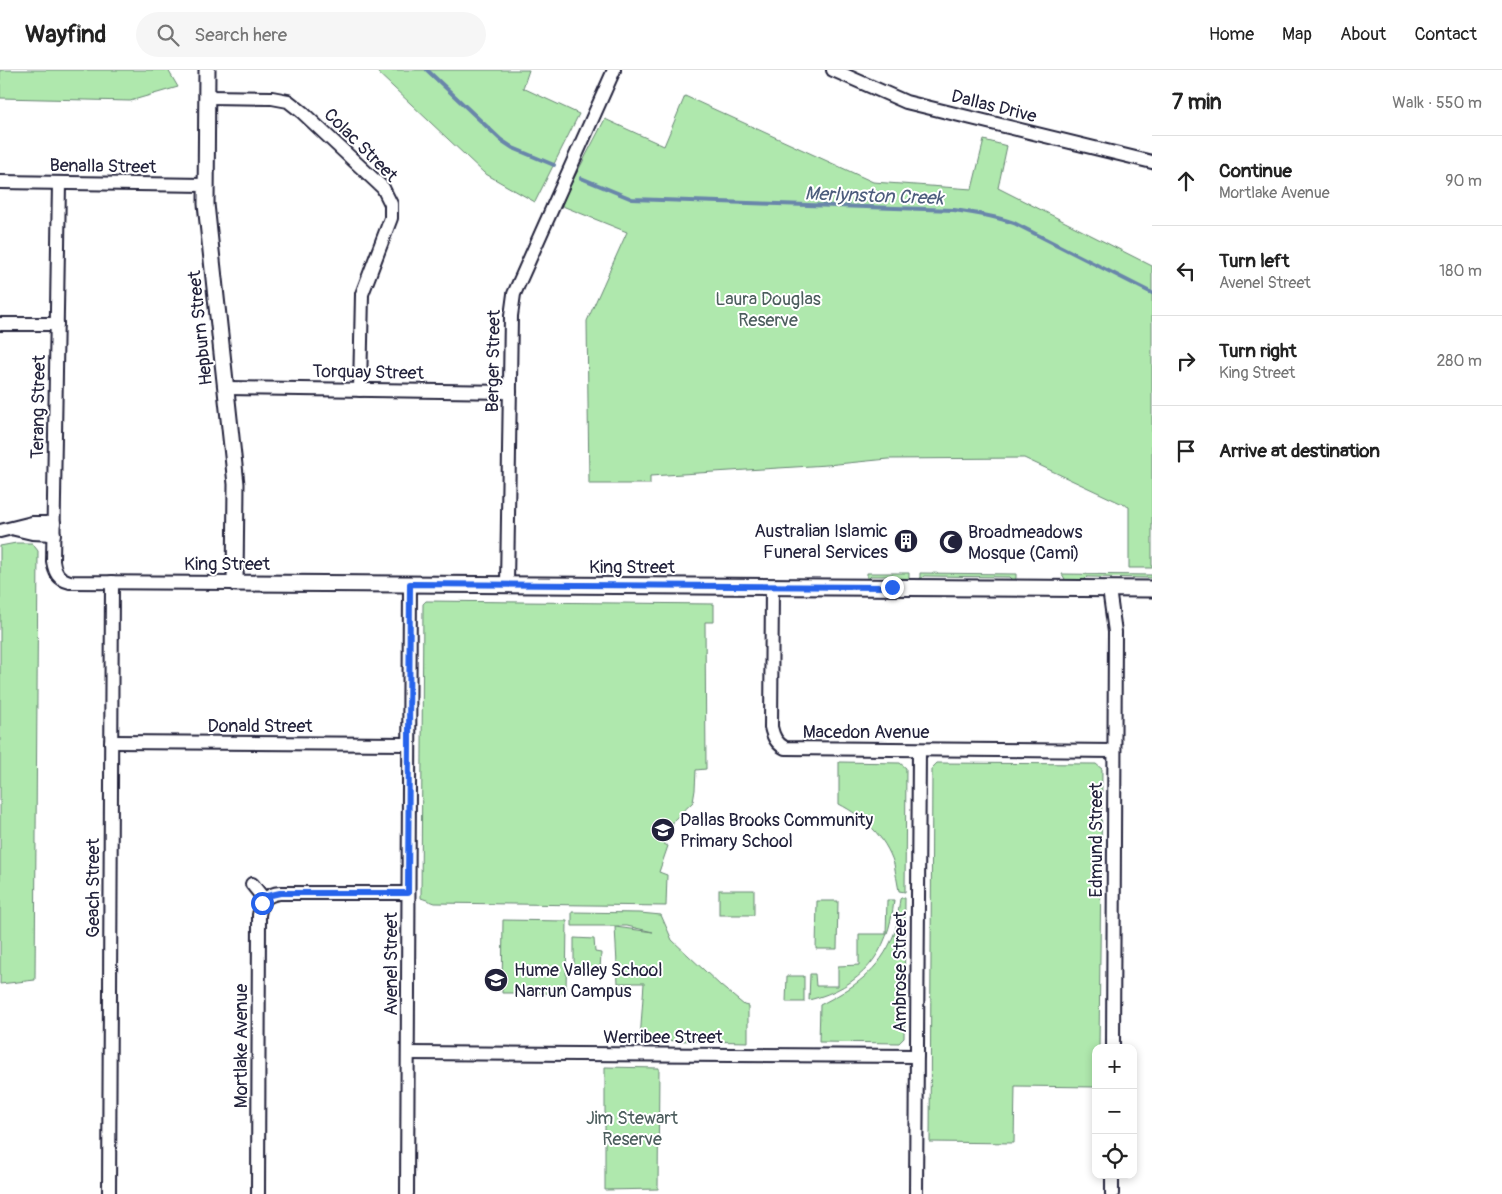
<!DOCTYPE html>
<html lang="en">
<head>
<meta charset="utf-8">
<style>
  body { margin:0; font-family:Pangolin,sans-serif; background:#f6f6f6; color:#222 }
  .controls { position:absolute; right:15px; bottom:15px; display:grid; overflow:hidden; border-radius:10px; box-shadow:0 2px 8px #0003 }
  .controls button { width:45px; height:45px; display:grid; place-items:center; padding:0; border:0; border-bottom:1px solid #e0e0e0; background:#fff; color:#222; font:25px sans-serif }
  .stop { position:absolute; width:15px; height:15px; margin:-11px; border:4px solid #2563eb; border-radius:50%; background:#fff }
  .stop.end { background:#2563eb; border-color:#fff; box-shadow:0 1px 5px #0008 }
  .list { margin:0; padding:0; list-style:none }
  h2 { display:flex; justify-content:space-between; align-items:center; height:65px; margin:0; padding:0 20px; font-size:21px }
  h2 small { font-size:16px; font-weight:400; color:#767676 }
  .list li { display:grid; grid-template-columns:32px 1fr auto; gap:15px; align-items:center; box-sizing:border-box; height:90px; padding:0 20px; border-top:1px solid #e0e0e0 }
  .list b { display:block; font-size:19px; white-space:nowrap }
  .list p { margin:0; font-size:16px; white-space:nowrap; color:#767676 }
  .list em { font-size:16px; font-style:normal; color:#767676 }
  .icon { flex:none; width:28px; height:28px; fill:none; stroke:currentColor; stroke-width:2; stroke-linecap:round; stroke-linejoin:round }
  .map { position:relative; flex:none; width:1152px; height:1124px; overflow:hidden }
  header { display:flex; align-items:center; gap:30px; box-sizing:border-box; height:70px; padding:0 25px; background:#fff; border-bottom:1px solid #e0e0e0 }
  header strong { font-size:24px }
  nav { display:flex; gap:28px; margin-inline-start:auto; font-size:18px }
  .search { width:350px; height:45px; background:#f6f6f6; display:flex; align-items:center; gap:12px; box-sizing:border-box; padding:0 18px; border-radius:28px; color:#767676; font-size:19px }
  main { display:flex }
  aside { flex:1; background:#fff }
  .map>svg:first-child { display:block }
  .green { fill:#afe8ad; stroke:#688574 }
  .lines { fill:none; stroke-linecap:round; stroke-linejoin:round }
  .stream { stroke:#6986aa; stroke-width:4 }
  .minor-casing { stroke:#22223b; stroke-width:16 }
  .tertiary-casing { stroke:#22223b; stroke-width:19 }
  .minor { stroke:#fff; stroke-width:12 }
  .tertiary { stroke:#fff; stroke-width:15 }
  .route { stroke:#2563eb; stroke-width:6 }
  .labels { text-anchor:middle; stroke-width:4; stroke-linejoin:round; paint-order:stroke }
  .street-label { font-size:18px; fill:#22223b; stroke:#fff }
  .park-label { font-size:18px; fill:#4c5d5d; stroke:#fff }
  .poi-label { font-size:18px; fill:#22223b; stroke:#fff; text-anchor:start }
  .water-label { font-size:19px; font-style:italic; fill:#4c5c7c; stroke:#fff }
</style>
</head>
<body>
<header>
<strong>Wayfind</strong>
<div class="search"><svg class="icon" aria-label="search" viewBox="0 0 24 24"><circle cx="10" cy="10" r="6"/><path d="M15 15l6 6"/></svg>Search here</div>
<nav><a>Home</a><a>Map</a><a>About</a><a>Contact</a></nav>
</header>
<main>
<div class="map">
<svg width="1152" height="1124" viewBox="0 0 1152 1124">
  <rect width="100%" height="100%" fill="#fff"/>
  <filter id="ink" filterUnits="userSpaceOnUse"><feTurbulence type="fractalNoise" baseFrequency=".02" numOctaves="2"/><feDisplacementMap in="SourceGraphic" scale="10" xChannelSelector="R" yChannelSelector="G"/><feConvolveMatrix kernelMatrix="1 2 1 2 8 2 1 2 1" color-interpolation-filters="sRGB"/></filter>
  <g filter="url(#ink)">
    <g class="green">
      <polygon points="0,0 168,0 178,17 130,31 0,28"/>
      <polygon points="375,0 529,0 523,18 579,44 535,132 484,103"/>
      <polygon points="685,26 873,112 972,119 984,70 1007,76 998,118 1152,196 1152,498 1129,498 1129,437 1024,388 888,389 827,395 650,406 650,414 589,414 587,251 627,162 560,135 605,49 664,76"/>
      <polygon points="16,473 32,473 38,481 35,910 0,914 0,476"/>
      <polygon points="867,503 909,503 909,509 897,510 894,506 871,506 867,510"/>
      <polygon points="920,503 1016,504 1016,510 1013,511 1009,507 924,506 920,509"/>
      <polygon points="1062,504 1152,505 1152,508 1087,507 1083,511 1066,511"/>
      <polygon points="426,531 714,534 714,552 705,552 706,699 696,700 695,720 693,732 674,750 664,774 668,776 659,802 667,805 666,836 435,833 421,828 423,534"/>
      <path d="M839,692L900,693L906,698L905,822L899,821C897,812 896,803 894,794C885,766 864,747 839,734Z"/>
      <polygon points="937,693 1096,694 1102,699 1099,978 1096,978 1096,1017 1015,1016 1014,1073 930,1072 932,698"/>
      <rect x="719" y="820" width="35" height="25"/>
      <path d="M901,828H905L904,968L899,973L819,972L820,935C853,918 880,901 894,864C898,853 898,841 900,829Z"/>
      <path d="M887,830H894C889,884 861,917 809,930L810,904H815L816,916H838V896L859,895V864H886Z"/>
      <polygon points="817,831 838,831 837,879 816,879"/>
      <polygon points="572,842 640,843 661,845 672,870 721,916 744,935 748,936 748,972 640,970 644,913 618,913 615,857 653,862 627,856 572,856"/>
      <polygon points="503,850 567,851 566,923 502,923"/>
      <polygon points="574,868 594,869 595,882 601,883 600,900 574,901"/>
      <polygon points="787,906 804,906 804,932 786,932"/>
      <polygon points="605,997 659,998 658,1119 605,1120"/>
    </g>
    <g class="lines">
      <g class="stream">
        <polyline points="427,0 501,70 513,78 554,95"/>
        <path d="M581,108L632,129L954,140C975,143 995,146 1014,153L1152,223"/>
      </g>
      <g class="minor-casing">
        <g id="minor">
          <polyline points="833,0 906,32 1152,92"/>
          <polyline points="207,27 272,28 288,31 302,42 383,118 391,134 391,148 362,224 360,320"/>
          <polyline points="0,112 205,115"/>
          <path d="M59,113L53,491C55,503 58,509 70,512L235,513"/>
          <polyline points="0,254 57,254"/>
          <polyline points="226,318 510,322"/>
          <polyline points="15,459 32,463 54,464"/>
          <polyline points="0,461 32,453 54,453"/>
          <polyline points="507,515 511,246 514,224 614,0"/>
          <path d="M772,517L771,657C773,666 776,673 785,678L1114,681"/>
          <polyline points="1109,519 1115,562 1113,978"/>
          <polyline points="111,672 409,674"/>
          <polyline points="252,814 264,829"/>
          <polyline points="408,983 917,986"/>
          <polyline points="109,1124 112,512"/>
          <path d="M258,1124L259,845C261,832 266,824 280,823H408"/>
          <polyline points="407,1124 410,514"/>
          <polyline points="916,1124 919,680"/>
          <polyline points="1112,1124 1112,1105"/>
        </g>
      </g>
      <g class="tertiary-casing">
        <polyline id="tertiary" points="207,0 206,134 236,414 235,513 1152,519"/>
      </g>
      <use href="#minor" class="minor"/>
      <use href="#tertiary" class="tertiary"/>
    </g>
  </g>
  <g class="lines" filter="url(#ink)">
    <polyline class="route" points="262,833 267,826 280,823 408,823 410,514 892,517"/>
  </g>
  <defs>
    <g id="building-disc" transform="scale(1.25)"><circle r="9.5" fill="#22223b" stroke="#fff"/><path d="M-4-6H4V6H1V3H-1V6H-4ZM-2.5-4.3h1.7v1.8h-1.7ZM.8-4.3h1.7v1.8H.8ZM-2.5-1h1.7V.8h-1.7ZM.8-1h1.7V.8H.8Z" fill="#fff"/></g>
    <g id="mosque-disc" transform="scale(1.25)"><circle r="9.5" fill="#22223b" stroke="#fff"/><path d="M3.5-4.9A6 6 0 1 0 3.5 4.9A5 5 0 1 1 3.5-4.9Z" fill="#fff"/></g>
    <g id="school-disc" transform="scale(1.25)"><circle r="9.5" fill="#22223b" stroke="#fff"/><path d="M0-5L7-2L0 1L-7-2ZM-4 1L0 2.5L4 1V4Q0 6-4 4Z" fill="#fff"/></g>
  </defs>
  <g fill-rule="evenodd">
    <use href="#building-disc" x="906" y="471"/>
    <use href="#mosque-disc" x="951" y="472"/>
    <use href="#school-disc" x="663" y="760"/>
    <use href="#school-disc" x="496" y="910"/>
  </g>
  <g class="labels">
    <g class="street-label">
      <text transform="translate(994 36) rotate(14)" y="6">Dallas Drive</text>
      <text transform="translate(361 75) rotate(45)" y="6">Colac Street</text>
      <text transform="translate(103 96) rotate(1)" y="6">Benalla Street</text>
      <text transform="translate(200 258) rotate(-96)" y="6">Hepburn Street</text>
      <text transform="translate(493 291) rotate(-89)" y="6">Berger Street</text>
      <text transform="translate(368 302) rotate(1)" y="6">Torquay Street</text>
      <text transform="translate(38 337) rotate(-89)" y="6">Terang Street</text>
      <text x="227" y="500">King Street</text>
      <text x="632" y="503">King Street</text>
      <text x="260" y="662">Donald Street</text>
      <text x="866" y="668">Macedon Avenue</text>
      <text transform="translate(1096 770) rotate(-90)" y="6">Edmund Street</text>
      <text transform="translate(93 818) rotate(-90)" y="6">Geach Street</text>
      <text transform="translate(391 894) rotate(-90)" y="6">Avenel Street</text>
      <text transform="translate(900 902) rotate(-90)" y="6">Ambrose Street</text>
      <text x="663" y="973">Werribee Street</text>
      <text transform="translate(241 976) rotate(-90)" y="6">Mortlake Avenue</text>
    </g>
    <g class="park-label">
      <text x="768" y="235">Laura Douglas<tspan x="768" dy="21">Reserve</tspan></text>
      <text x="632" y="1054">Jim Stewart<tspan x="632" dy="21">Reserve</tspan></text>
    </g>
    <g class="poi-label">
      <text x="888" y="467" text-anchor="end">Australian Islamic<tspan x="888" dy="21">Funeral Services</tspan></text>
      <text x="968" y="468">Broadmeadows<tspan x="968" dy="21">Mosque (Cami)</tspan></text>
      <text x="680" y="756">Dallas Brooks Community<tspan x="680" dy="21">Primary School</tspan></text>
      <text x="514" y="906">Hume Valley School<tspan x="514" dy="21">Narrun Campus</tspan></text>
    </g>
    <g class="water-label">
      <text transform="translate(874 125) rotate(2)" y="7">Merlynston Creek</text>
    </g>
  </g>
</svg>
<div class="controls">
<button>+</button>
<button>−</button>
<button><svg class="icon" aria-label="locate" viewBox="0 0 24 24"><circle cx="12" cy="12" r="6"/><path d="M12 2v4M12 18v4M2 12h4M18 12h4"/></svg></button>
</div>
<div class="stop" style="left:262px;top:833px"></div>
<div class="stop end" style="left:892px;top:517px"></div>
</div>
<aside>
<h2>7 min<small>Walk · 550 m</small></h2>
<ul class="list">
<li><svg class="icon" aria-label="ahead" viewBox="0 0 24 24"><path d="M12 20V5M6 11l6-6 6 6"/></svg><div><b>Continue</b><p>Mortlake Avenue</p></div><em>90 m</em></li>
<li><svg class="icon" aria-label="left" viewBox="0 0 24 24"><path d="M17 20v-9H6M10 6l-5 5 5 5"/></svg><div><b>Turn left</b><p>Avenel Street</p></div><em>180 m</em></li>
<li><svg class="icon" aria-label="right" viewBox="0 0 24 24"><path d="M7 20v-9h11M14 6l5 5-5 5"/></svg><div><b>Turn right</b><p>King Street</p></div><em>280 m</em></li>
<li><svg class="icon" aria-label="arrive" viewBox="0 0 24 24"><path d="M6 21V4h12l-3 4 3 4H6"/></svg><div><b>Arrive at destination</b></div></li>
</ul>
</aside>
</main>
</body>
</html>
